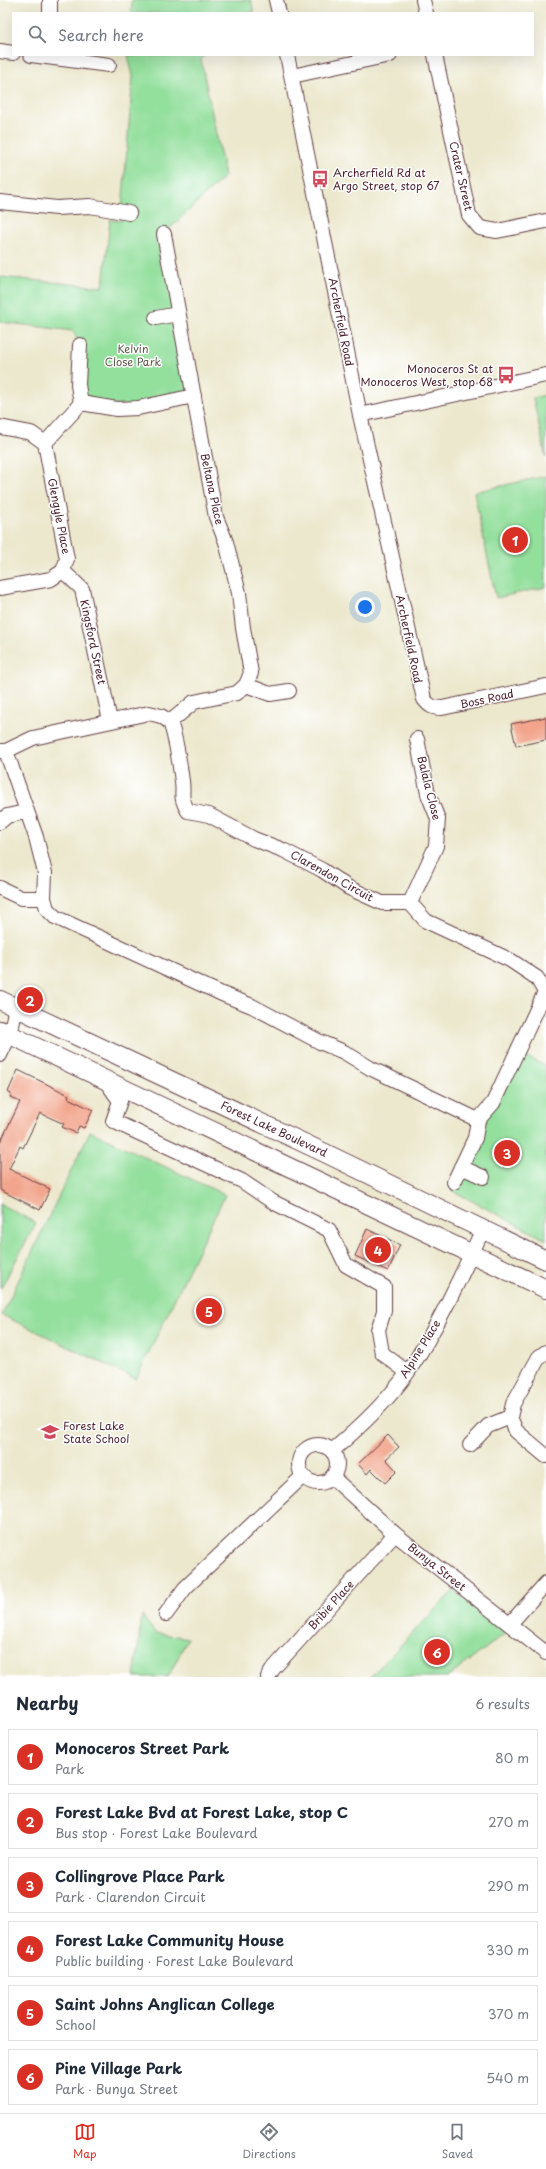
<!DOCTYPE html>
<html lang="en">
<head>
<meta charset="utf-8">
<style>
  body { margin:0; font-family:"Playpen Sans",sans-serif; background:#f2f2f3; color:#1f2937 }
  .you { position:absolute; left:365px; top:607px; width:14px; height:14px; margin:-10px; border:3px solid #fff; border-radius:50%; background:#1a73e8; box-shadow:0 0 0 6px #1a73e833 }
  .badge { display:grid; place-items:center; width:26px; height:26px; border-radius:50%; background:#d93025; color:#fff; font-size:13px; font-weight:700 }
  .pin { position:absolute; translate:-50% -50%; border:2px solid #fff; box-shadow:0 1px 4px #0006 }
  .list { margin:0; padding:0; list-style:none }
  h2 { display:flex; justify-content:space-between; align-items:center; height:52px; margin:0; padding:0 16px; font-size:17px }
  h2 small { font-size:13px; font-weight:400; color:#747a83 }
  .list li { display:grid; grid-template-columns:26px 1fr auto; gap:12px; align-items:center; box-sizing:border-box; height:56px; margin:0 8px 8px; padding:0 8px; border:1px solid #e0e1e3; border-radius:0px }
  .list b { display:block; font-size:15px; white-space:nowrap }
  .list p { margin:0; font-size:13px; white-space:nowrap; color:#747a83 }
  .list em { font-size:13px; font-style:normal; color:#747a83 }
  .icon { flex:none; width:22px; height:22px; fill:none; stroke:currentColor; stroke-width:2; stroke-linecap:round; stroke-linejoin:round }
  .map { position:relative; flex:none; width:546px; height:1677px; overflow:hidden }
  .search { position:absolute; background:#fff; box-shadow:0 4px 16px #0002; left:12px; right:12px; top:12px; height:44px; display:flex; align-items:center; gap:10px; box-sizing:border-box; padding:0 14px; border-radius:0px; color:#747a83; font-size:15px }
  .sheet { height:436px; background:#fff }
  nav { display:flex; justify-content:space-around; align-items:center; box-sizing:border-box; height:56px; border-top:1px solid #e0e1e3; background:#fff; font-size:11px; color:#747a83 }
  nav a { display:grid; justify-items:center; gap:2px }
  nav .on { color:#d93025 }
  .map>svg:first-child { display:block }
  .green { fill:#93df9c; stroke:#6e7f64 }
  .building { fill:#f2a58c }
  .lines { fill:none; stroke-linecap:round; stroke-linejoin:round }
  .minor-casing { stroke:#623d43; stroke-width:16 }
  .major-casing { stroke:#623d43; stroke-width:20 }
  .minor { stroke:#fff; stroke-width:14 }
  .major { stroke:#fff; stroke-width:18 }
  .labels { text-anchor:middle; stroke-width:3; stroke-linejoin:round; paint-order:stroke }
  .poi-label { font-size:11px; fill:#4a1f2b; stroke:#fff; text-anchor:start }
  .street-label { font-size:11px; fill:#4a1f2b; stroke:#fff }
  .park-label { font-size:11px; fill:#60594d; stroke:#fff }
</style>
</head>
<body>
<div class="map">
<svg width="546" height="1677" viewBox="0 0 546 1677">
  <rect width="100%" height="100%" fill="#fff"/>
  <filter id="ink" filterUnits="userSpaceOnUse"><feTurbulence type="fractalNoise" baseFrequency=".025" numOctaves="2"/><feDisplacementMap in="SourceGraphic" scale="8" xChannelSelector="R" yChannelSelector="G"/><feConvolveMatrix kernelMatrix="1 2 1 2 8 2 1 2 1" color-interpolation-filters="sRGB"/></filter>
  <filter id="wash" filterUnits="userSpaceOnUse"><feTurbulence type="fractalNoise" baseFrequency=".012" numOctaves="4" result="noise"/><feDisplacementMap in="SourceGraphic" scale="16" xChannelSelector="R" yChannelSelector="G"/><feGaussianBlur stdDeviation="0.9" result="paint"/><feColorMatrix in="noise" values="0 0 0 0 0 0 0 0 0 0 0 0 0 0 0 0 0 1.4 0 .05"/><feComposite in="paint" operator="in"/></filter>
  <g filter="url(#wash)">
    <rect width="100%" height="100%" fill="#ece8ce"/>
    <g class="green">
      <polygon points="132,0 251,0 254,13 131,13"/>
      <polygon points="128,55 205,55 201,60 225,176 164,234 194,396 138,408 81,403 80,345 73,331 0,322 0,277 103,287 110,220 121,221 133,76"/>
      <polygon points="546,395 546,458 533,398"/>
      <polygon points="546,476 546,587 496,598 474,492"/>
      <polygon points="517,1052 546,1066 546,1240 451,1190"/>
      <polygon points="90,1131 225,1195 136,1379 2,1315"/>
      <polygon points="0,1204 36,1223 1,1288 0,1288"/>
      <polygon points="454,1590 506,1633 448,1677 370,1677"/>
      <polygon points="142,1615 155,1633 188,1638 168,1677 134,1677"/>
    </g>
    <g id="blocks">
      <g class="building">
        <polygon points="546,717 546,740 516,746 511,724"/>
        <polygon points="18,1070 69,1095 68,1098 93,1110 84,1128 79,1126 76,1133 62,1127 64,1124 40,1113 23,1148 20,1146 9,1169 50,1189 40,1210 0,1190 0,1143 20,1102 10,1097 11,1094 8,1092"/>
        <polygon points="367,1229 400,1245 388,1271 355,1256"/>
        <polygon points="388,1435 399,1447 386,1459 397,1471 385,1483 371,1469 367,1474 358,1464"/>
      </g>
    </g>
  </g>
  <g filter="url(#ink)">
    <use href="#blocks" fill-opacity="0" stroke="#623d43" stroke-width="1"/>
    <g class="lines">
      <g class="minor-casing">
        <g id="minor">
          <polyline points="276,0 279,13"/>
          <polyline points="423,0 426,13"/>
          <polyline points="50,13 50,0"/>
          <polyline points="0,51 13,53"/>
          <polyline points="31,55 109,65"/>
          <path d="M287,55L360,415L424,699C429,706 433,708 442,708L546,686"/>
          <polyline points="435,55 469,215 480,228 497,231 546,221"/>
          <polyline points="292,76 390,55"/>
          <polyline points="0,202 57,208 90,206 129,213"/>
          <polyline points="164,234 216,517 226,542 239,593 243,628 251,673 246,685 237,693 194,702 170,722"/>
          <polyline points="156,318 178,314"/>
          <polyline points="80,345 78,385 81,403 117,409 138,408 194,396"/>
          <polyline points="360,415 546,375"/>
          <polyline points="0,427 31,433 45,443 67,559 63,571 51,579 0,588"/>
          <polyline points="45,443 81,403"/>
          <polyline points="63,571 82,589 110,721"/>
          <polyline points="246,685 270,694 289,691"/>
          <path d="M170,722C177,741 179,761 182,781C184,796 179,795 188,811L209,815L254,839L283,850L322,870L349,888L382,903H410L426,921L510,960L537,978L545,992L493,1103L478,1120L475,1138L454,1182"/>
          <polyline points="0,751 6,751 33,738 149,713 161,716 170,722"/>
          <polyline points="6,751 36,837 45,873 44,898 47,909 55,917 222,994 252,1006 320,1042 344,1052 370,1068 478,1120"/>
          <polyline points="0,822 7,816 25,812"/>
          <polyline points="0,888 21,898 44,898"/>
          <polyline points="410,903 436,846 438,819 428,794 417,739"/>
          <polyline points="0,1055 10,1034 16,1008"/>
          <polyline points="105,1080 120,1101 113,1121 242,1181 273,1202 329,1230 346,1265 384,1287 384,1311 378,1330 382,1353 407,1372"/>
          <polyline points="461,1167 483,1177"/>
          <polyline points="546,1352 539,1357 513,1404 510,1417 516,1431 546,1456"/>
          <circle cx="318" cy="1464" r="19"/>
          <polyline points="470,1445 488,1426 510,1417"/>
          <path d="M332,1451C359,1428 388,1401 408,1372C438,1327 460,1278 483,1229"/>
          <polyline points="332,1477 395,1534 546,1653"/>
          <polyline points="166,1614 185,1588 303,1476"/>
          <polyline points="510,1624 546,1583"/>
          <polyline points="268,1677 273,1669 395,1534"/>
        </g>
      </g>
      <g class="major-casing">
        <g id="major">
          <polyline points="0,1000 325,1153 546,1260"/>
          <polyline points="0,1030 546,1289"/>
        </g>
      </g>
      <use href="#minor" class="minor"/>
      <use href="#major" class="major"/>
    </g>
  </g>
  <defs>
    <g id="bus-bare" transform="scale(1.38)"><path d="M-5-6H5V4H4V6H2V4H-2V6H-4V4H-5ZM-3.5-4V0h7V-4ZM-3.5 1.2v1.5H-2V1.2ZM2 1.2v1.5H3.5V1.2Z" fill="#d1495b" stroke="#fff" stroke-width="2.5" paint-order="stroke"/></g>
    <g id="school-bare" transform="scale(1.38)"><path d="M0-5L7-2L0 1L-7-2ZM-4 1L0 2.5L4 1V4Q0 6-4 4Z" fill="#d1495b" stroke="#fff" stroke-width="2.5" paint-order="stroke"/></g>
  </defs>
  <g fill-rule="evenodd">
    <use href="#bus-bare" x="320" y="179"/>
    <use href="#bus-bare" x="506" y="375"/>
    <use href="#school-bare" x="50" y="1432"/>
  </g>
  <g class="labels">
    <g class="poi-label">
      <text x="333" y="177">Archerfield Rd at<tspan x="333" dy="13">Argo Street, stop 67</tspan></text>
      <text x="493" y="373" text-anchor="end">Monoceros St at<tspan x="493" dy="13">Monoceros West, stop 68</tspan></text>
      <text x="63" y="1430">Forest Lake<tspan x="63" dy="13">State School</tspan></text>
    </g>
    <g class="street-label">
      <text transform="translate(461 176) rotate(77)" y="4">Crater Street</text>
      <text transform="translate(341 322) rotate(79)" y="4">Archerfield Road</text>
      <text transform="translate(212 489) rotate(78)" y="4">Beltana Place</text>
      <text transform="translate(59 516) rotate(79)" y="4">Glengyle Place</text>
      <text transform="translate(409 639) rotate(78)" y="4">Archerfield Road</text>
      <text transform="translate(93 642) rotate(78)" y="4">Kingsford Street</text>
      <text transform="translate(487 699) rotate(-12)" y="4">Boss Road</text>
      <text transform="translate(429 788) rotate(76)" y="4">Balala Close</text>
      <text transform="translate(332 876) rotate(29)" y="4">Clarendon Circuit</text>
      <text transform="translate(274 1129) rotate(25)" y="4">Forest Lake Boulevard</text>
      <text transform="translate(420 1349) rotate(-58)" y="4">Alpine Place</text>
      <text transform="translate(437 1567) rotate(38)" y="4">Bunya Street</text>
      <text transform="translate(331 1605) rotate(-48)" y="4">Bribie Place</text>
    </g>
    <g class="park-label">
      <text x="133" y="353">Kelvin<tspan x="133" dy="13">Close Park</tspan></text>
    </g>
  </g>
</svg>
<div class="you"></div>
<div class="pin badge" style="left:515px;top:540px">1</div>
<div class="pin badge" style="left:30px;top:1000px">2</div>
<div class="pin badge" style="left:507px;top:1153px">3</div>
<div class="pin badge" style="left:378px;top:1250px">4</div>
<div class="pin badge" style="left:209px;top:1311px">5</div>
<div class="pin badge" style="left:437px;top:1652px">6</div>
<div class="search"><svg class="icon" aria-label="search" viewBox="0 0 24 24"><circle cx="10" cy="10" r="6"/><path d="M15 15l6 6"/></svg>Search here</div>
</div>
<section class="sheet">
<h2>Nearby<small>6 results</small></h2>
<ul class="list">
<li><span class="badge">1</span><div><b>Monoceros Street Park</b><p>Park</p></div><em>80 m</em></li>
<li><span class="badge">2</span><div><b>Forest Lake Bvd at Forest Lake, stop C</b><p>Bus stop · Forest Lake Boulevard</p></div><em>270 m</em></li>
<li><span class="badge">3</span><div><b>Collingrove Place Park</b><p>Park · Clarendon Circuit</p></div><em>290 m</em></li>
<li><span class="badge">4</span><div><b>Forest Lake Community House</b><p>Public building · Forest Lake Boulevard</p></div><em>330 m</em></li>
<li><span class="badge">5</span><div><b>Saint Johns Anglican College</b><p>School</p></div><em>370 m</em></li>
<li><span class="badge">6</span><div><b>Pine Village Park</b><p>Park · Bunya Street</p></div><em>540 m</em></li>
</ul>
</section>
<nav>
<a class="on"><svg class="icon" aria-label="map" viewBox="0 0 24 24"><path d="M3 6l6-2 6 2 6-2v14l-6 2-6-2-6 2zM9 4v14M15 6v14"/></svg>Map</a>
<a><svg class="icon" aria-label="directions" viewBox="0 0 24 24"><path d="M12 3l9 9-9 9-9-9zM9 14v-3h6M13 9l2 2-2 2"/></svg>Directions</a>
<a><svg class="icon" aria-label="saved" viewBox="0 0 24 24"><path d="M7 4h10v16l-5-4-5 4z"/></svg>Saved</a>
</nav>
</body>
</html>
